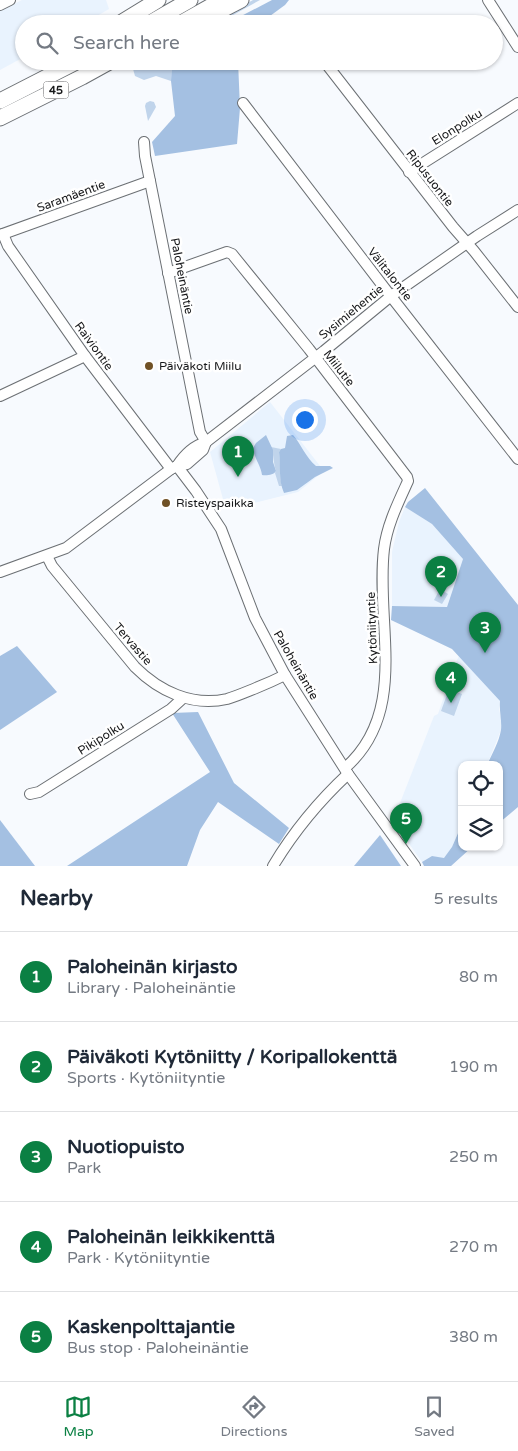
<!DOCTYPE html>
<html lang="en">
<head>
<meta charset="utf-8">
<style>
  body { margin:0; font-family:"Varela Round",sans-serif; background:#f2f2f3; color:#1f2937 }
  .controls { position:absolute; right:15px; bottom:15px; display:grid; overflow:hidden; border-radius:10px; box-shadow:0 1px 4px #0004 }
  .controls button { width:45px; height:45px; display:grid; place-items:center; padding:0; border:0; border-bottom:1px solid #e0e1e3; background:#fff; color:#1f2937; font:25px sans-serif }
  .you { position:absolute; left:304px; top:419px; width:18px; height:18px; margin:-12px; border:4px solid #fff; border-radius:50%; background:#1a73e8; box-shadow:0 0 0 8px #1a73e833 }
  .badge { display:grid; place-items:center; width:32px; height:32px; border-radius:50%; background:#0b8043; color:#fff; font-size:16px; font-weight:700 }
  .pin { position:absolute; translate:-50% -41px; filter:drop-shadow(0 1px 2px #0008) }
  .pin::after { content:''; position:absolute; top:26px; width:18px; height:15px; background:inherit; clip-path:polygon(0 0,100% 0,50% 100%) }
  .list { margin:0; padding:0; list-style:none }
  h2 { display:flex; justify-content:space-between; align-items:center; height:65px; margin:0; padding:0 20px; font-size:21px }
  h2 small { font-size:16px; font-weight:400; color:#747a83 }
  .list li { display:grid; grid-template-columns:32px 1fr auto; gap:15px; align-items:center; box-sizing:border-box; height:90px; padding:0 20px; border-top:1px solid #e0e1e3 }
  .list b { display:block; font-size:19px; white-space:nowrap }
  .list p { margin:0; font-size:16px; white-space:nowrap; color:#747a83 }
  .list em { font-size:16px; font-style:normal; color:#747a83 }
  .icon { flex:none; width:28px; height:28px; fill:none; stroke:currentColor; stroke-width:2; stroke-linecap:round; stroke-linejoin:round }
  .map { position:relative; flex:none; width:518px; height:866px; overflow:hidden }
  .search { position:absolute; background:#fff; box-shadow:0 1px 4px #0004; left:15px; right:15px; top:15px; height:55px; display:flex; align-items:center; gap:12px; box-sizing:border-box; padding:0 18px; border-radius:28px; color:#747a83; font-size:19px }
  .sheet { height:515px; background:#fff }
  nav { display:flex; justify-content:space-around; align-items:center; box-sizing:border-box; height:70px; border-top:1px solid #e0e1e3; background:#fff; font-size:14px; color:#747a83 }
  nav a { display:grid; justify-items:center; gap:2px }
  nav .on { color:#0b8043 }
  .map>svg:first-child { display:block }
  .built { fill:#e9f3fe }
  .green { fill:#c0d4eb }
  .forest { fill:#a4c0e2 }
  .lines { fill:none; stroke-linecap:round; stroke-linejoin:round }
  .minor-casing { stroke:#6c7074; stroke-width:12 }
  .highway-casing { stroke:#6c7074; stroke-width:17 }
  .minor { stroke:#fff; stroke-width:10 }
  .highway { stroke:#fff; stroke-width:15 }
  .poi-dot { fill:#705126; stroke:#fff; stroke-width:2 }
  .labels { text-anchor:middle; stroke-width:5; stroke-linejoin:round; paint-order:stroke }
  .shield { fill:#fff; stroke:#5d5d5f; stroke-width:1 }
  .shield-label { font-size:11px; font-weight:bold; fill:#17181a }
  .street-label { font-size:12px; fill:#17181a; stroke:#fff }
  .poi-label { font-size:12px; fill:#17181a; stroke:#fff; text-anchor:start }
</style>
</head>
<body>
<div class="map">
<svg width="518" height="866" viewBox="0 0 518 866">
  <rect width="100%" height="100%" fill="#f7fafe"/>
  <g class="built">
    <polygon points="22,0 106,0 109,9 83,24 24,24 24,57 0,70 0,11"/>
    <polygon points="270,402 324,471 298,492 226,510 210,452"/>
    <polygon points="405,507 432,524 463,559 447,607 392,606 392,552 399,522"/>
    <polygon points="459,656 500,701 499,709 501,718 501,730 487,765 462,765 462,824 452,847 444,859 432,856 422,862 393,821 434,716 438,714 455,664"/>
  </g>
  <g class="green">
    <polygon points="253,0 260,0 217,24 210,24"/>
    <polygon points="148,61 172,61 171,81 156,76 144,80 135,76 133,69"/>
    <polygon points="150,101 154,102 156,107 148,121 145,106 146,103"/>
    <path d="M271,447L281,449L279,452C281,464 279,475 282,486H279L275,473L276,471C273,462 274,455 271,447Z"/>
    <polygon points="440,589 448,594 442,604 434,600"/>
    <polygon points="449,689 462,694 454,716 441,711"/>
  </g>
  <g class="forest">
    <polygon points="272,0 289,0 285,5 259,24 226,24"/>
    <polygon points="172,61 238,61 240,108 237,144 155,156 152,142 175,116 171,81"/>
    <path d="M266,435L273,450V462L276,471C274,475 266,476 262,475C261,466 254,458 253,448L256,443Z"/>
    <path d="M293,435C301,444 306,458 316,466H330L333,468L315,477L297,490L284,493C278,479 281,466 279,452L281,449L285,448L287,436Z"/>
    <path d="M425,488L518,605V807L499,823V765H487C492,754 499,742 501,730C502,720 499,711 500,701L452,649L391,620L392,606L447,607L463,559L432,524L405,507L408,502Z"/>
    <polygon points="17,646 57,692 0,730 0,656"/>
    <polygon points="198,712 234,783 289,828 279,844 218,802 200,830 187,866 67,866 210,772 172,713"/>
    <polygon points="0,820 35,866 0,866"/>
    <polygon points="462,824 462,847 472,847 451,866 424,866 422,862 432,856 444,858 452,847"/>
    <polygon points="380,835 401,866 354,866"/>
  </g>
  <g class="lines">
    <g class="minor-casing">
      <g id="minor">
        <polyline points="488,0 518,47"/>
        <polyline points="0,5 10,0"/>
        <polyline points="324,61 453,227 474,251 518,307"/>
        <polyline points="243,103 386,290 518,459"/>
        <polyline points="144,142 145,156 200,432 206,442"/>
        <polyline points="409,172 518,103"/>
        <polyline points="3,234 8,246 85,356 171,469"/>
        <polyline points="0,235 150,181"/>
        <path d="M168,273L227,252L232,254L309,349L407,477L408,481C398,503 387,525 384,549C375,623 410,711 345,768"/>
        <polyline points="0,396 85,356"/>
        <polyline points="177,466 196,491 221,529 255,618 285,675 348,774 415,866"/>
        <path d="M177,466C184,455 193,446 206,442L324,351L391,296L477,236L518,210"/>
        <path d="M47,556L52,566L135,667C159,691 192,707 227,699C237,696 246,692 256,688C266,684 275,680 285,675"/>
        <polyline points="0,572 66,548 171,469 177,466 187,464 203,450 206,442"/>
        <polyline points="30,794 39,792 171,709 183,698"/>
        <path d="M273,866C294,831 319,801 348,774"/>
      </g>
    </g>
    <g class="highway-casing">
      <g id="highway">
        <polyline points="212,11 218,12 241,0"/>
        <polyline points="119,24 158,0"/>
        <polyline points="148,24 190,0"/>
        <polyline points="179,24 222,0"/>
        <polyline points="0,101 78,61"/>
        <polyline points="0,118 82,77 111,61"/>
      </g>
    </g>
    <use href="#minor" class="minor"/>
    <use href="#highway" class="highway"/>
  </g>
  <g class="poi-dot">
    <circle cx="149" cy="366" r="5"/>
    <circle cx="166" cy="503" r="5"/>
  </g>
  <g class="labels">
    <rect class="shield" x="43.5" y="81.5" width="25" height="17" rx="4"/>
    <g class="shield-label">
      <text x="56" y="94">45</text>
    </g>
    <g class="street-label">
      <text transform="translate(457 127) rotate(-32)" y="4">Elonpolku</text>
      <text transform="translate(430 178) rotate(52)" y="4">Ripusuontie</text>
      <text transform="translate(71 196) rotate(-20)" y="4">Saramäentie</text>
      <text transform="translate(390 274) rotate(52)" y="4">Välitalontie</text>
      <text transform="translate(182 276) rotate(79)" y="4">Paloheinäntie</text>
      <text transform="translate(351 312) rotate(-39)" y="4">Sysimiehentie</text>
      <text transform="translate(94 346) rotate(54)" y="4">Raiviontie</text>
      <text transform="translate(339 368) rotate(52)" y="4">Miilutie</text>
      <text transform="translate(372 628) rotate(-92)" y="4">Kytöniityntie</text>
      <text transform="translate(133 644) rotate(49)" y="4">Tervastie</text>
      <text transform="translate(296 665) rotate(60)" y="4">Paloheinäntie</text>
      <text transform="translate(101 738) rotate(-32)" y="4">Pikipolku</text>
    </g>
    <g class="poi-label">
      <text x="159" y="370">Päiväkoti Miilu</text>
      <text x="176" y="507">Risteyspaikka</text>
    </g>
  </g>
</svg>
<div class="controls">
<button><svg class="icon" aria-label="locate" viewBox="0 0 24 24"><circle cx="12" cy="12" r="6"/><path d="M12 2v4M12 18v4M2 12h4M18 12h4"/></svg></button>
<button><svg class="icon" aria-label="layers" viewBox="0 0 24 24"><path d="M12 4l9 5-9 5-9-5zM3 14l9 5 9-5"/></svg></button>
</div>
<div class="you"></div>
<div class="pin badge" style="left:238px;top:477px">1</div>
<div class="pin badge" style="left:441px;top:597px">2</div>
<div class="pin badge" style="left:485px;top:653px">3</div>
<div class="pin badge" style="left:451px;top:703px">4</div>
<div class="pin badge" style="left:406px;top:844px">5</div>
<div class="search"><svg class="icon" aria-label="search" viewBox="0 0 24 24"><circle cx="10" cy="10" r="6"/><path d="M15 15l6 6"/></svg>Search here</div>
</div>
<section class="sheet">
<h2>Nearby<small>5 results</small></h2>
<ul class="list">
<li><span class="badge">1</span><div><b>Paloheinän kirjasto</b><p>Library · Paloheinäntie</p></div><em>80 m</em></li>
<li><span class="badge">2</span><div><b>Päiväkoti Kytöniitty / Koripallokenttä</b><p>Sports · Kytöniityntie</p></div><em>190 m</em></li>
<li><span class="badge">3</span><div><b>Nuotiopuisto</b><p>Park</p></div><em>250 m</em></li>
<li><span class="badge">4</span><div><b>Paloheinän leikkikenttä</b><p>Park · Kytöniityntie</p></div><em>270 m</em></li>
<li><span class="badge">5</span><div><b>Kaskenpolttajantie</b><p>Bus stop · Paloheinäntie</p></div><em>380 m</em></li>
</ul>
</section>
<nav>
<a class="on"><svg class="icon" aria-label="map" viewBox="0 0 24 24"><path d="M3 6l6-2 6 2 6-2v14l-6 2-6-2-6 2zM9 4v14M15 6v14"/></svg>Map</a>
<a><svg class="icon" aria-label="directions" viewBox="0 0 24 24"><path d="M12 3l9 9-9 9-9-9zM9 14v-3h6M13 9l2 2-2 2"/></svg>Directions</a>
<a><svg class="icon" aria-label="saved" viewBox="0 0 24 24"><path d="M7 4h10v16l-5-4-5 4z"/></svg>Saved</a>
</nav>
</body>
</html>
